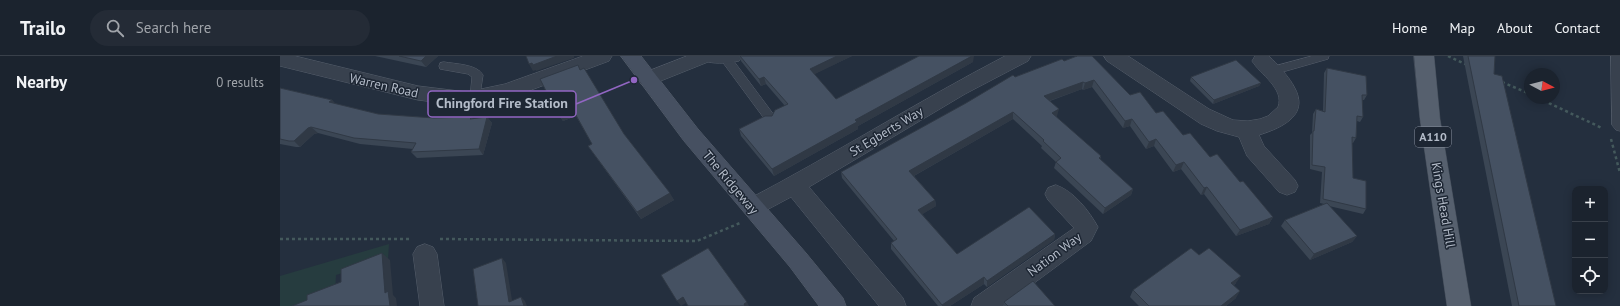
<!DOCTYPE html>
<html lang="en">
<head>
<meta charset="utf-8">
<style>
  body { margin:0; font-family:"PT Sans",sans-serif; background:#242b36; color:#f1f3f6 }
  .controls { position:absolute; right:12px; bottom:12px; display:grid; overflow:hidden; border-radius:8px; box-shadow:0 2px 10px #0003 }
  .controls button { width:36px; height:36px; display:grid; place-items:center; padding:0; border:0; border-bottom:1px solid #39404a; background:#1b232e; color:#f1f3f6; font:20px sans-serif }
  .compass { position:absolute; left:1244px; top:12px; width:36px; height:36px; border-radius:50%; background:#1b232e; box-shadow:0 2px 10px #0003; rotate:97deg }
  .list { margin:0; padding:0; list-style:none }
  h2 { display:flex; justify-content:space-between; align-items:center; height:52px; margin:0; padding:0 16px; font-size:17px }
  h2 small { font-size:13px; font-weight:400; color:#a0a4aa }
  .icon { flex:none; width:22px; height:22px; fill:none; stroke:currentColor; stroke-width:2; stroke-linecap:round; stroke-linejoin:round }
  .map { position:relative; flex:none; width:1340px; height:250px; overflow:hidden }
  header { display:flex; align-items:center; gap:24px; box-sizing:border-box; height:56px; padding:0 20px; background:#1b232e; border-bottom:1px solid #39404a }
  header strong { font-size:19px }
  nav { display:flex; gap:22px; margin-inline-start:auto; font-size:14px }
  .search { width:280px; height:36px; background:#242b36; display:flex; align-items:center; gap:10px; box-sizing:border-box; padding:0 14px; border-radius:22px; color:#a0a4aa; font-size:15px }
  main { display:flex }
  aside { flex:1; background:#1b232e }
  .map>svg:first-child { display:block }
  .green { fill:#263c3f }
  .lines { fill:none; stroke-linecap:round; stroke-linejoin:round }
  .service-casing { stroke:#565f6c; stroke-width:1 }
  .minor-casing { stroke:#565f6c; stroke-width:1 }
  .secondary-casing { stroke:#565f6c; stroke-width:1 }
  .primary-casing { stroke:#414a57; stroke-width:1 }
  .path { stroke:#44595c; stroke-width:2.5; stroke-dasharray:3 3; stroke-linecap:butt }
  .service { fill:#38414e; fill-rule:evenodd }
  .minor { fill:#38414e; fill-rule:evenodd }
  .secondary { fill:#465061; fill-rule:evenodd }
  .primary { fill:#56606e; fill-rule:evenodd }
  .wall { fill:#3b4654 }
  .shaded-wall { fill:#303945 }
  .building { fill:#455162; stroke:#303945 }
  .labels { text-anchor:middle; stroke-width:3; stroke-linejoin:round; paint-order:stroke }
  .shield { fill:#1d2633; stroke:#878f9c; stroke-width:1 }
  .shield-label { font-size:12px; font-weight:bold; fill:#b4bcc9 }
  .street-label { font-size:13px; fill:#b4bcc9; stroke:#1d2633 }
  .leader { fill:none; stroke:#9266c3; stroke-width:1.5 }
  .callout-dot { fill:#9266c3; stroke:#1d2633; stroke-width:1.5 }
  .callout { fill:#1d2633; stroke:#9266c3; stroke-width:1.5 }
  .callout-label { font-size:14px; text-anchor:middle; font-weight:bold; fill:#b4bcc9 }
</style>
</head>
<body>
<header>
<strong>Trailo</strong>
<div class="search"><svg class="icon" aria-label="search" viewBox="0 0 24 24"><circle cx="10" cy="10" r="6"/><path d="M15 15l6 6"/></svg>Search here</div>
<nav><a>Home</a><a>Map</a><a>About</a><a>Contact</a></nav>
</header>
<main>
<aside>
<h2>Nearby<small>0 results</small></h2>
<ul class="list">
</ul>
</aside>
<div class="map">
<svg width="1340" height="250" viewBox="0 0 1340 250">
  <rect width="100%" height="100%" fill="#242f3e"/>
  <polygon class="green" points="109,188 108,203 56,219 55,238 23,250 0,250 0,220"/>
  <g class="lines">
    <g class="service-casing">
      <g id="service">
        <polygon points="440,0 450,0 494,59 496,62 494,65 490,66 486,65 441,4"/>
        <polygon points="1032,0 1049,0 1048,3 992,19 988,18 987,15 988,12"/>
        <polygon points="1331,0 1340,0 1340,75 1336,74 1332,69"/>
        <path d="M164,6C175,8 197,8 203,19L199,45H191L190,42L192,21L188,18L160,13L159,10L160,7Z"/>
      </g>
    </g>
    <g class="minor-casing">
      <g id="minor">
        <polygon points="0,0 15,0 138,30 187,36 225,28 303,0 332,0 329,5 235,40 187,50 138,44 0,10"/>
        <path d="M407,0H462L459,5C449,7 438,8 428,6L368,30L361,28L358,23L361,18Z"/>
        <path d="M725,0H751L748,5L685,38L529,131L623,242L626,250H599L511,141L481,157L473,160L465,157L462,151L465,145C553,99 637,46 725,0Z"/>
        <path d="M824,0H848L929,53L953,64L968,65L980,63L988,60L998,51C1005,33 980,18 972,5L975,0H989C1024,35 1037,61 979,79L984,90L1015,124L1018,130L1015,136L1007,139L999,136L967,100L959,81L937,75L921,68L827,5Z"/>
        <path d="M776,129C794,135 809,155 818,171L811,185L723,250H691L694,242L794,172L768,144L765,138L768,132Z"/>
        <polygon points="145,188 153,191 157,198 164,250 140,250 133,198 137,191"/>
      </g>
    </g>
    <g class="secondary-casing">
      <polygon id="secondary" points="341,0 361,0 418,73 526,197 563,242 566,250 539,250 510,211 404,85"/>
    </g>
    <g class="primary-casing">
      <polygon id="primary" points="1134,0 1154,0 1160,63 1191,250 1167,250 1140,63"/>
    </g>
    <g class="path">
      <polyline points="1168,0 1187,9"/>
      <polyline points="1222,26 1250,38"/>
      <polyline points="1258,42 1322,72"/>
      <polyline points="1331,83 1340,117"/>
      <polyline points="0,183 129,183"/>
      <polyline points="160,183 417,185 460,167"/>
    </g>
    <use href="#service" class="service"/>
    <use href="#minor" class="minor"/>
    <use href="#secondary" class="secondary"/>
    <use href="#primary" class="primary"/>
  </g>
  <g class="wall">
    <polygon points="95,0 158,0 146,11"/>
    <polygon points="459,0 572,0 534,18 556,43 693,6 578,70 578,73 494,120 461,80 459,73 492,60 505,50 486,28 481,30 461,5"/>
    <polygon points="795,0 812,0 850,39 876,57 960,126 993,161 989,168 956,180 924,138 921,139 901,113 893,116 874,90 866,93 850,70 843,72 812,31 803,34 802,33 770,45 777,60 776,61 821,100 820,104 853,133 851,139 823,158 774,112 776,106 761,92 762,90 733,63 634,120 655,144 656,150 642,158 677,198 775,178 774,184 707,231 704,228 670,250 658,250 611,193 611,187 614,185 562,122 561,116 735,21 784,5 795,1"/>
    <polygon points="1183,0 1215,0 1214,18 1276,250 1232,250"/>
    <polygon points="1047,12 1087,39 1084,44 1082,44 1083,61 1080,66 1077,65 1076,82 1073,87 1072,87 1073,122 1086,153 1083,158 1049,150 1077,180 1072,186 1030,204 1001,170 1005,164 1044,148 1040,147 1042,116 1030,113 1030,79 1032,77 1033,58 1036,53 1043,55 1044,17"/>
    <polygon points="300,14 344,78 394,144 361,163 313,97 308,90 312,88 296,60 283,65 279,59 276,61"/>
    <polygon points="911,21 981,27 979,30 933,48 910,25"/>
    <polygon points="0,32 52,44 55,48 98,58 154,62 192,61 193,63 207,61 212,67 203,99 137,102 131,96 133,93 80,88 38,77 34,78 20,91 16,91 0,88"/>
    <polygon points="919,199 956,227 954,229 956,242 946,250 859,250 850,241 853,234"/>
    <polygon points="724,246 775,250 724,250"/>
  </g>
  <g class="shaded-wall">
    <polygon points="146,0 158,0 146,11 141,5"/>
    <polygon points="277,0 294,0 294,2 256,15 256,14 253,15 249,8"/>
    <polygon points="557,0 572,0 531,20 530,13"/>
    <polygon points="692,0 694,0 693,6 578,70 578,73 494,120 492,113 575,64"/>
    <polygon points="484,21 486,28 481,30 479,23"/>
    <polygon points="814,24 812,31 803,34 805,27"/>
    <polygon points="803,26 802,33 763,47 764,40"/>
    <polygon points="981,27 979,30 933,48 934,44"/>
    <polygon points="52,44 58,50 49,46"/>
    <polygon points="275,52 292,52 296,60 283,65 279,59 276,61 271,54"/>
    <polygon points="779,53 777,60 771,64 772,57"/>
    <polygon points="733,56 733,63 630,122 629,115"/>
    <polygon points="207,61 212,67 203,99 199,93"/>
    <polygon points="852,63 850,70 843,72 845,65"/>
    <polygon points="31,71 38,77 34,78 20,91 14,85 28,72"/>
    <polygon points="876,83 874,90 866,93 869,86"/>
    <polygon points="904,106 901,113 893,116 896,109"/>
    <polygon points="927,131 924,138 921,139 924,132"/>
    <polygon points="853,133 851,139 823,158 825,152"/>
    <polygon points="390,137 394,144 361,163 357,156"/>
    <polygon points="655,144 656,150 638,161 638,154"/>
    <polygon points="993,161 989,168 956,180 960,174"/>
    <polygon points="775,178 774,184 707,231 707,225"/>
    <polygon points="1077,180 1072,186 1030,204 1034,198"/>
    <polygon points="102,197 110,204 113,239 116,242 117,250 110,250 105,237"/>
    <polygon points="222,202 226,207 233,250 229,246"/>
    <polygon points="961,220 956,227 947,234 951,227"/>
    <polygon points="704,221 704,228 670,250 662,250 662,249"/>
    <polygon points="960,235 956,242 946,250 941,250"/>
    <polygon points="241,241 245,245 247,250 244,250"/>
    <polygon points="403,241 406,247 401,250 397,245"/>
    <polygon points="467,246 469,250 465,250 464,248"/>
  </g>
  <g class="building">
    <polygon points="119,0 146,0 141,5"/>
    <polygon points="246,0 277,0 253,9 252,7 249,8"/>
    <polygon points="460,0 557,0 530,13 556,43 639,0 692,0 575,64 577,66 492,113 459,73 485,60 492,60 495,54 508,48 484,21 479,23"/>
    <polygon points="796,0 812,0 850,39 860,36 876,57 883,55 903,79 910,77 930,101 937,98 960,126 963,125 993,161 960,174 927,131 924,132 904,106 896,109 876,83 869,86 852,63 845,65 814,24 805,27 803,26 764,40 779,53 772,57 821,100 819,102 853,133 825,152 776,106 781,102 763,85 764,84 733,56 629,115 655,144 638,154 677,198 749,151 775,178 707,225 704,221 662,249 611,187 617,183 561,116 686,47 733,19 735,21 782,3 784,5 797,0"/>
    <polygon points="1188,0 1215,0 1214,18 1222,20 1276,250 1239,250"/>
    <polygon points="956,4 981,27 934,44 911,21"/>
    <polygon points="298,9 300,14 304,12 344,78 390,137 357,156 308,90 312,88 292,52 278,58 275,52 271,54 263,38 267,37 260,23"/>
    <polygon points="1047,12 1086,20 1087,39 1082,39 1083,61 1077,60 1076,82 1072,81 1073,122 1086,125 1086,153 1043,143 1045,111 1032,109 1033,75 1034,75 1036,53 1045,56"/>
    <polygon points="0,32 52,44 49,46 98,58 154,62 192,61 190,63 207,61 199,93 131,96 136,87 74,82 31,71 28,72 14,85 9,85 0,83"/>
    <polygon points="1047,147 1077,180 1034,198 1005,164"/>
    <polygon points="428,192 467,246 464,248 465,250 408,250 403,241 397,245 381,219"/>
    <polygon points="911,192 919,199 929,192 961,220 951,227 960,235 941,250 869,250 853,234"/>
    <polygon points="102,197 105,237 108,235 110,250 12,250 27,244 27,239 61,226 61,213"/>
    <polygon points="222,202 229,246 241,241 244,250 198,250 193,213"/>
    <polygon points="753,225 775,250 728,250 724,246"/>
  </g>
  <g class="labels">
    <rect class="shield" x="1135" y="71" width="36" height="20" rx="3"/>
    <g class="shield-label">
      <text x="1153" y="85">A110</text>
    </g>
    <g class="street-label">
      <text transform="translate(104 29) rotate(13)" y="5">Warren Road</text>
      <text transform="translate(606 75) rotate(-31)" y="5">St Egberts Way</text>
      <text transform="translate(451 126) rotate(50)" y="5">The Ridgeway</text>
      <text transform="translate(1164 149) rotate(80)" y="5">Kings Head Hill</text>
      <text transform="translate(774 198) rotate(-37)" y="5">Nation Way</text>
    </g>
  </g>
  <path class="leader" d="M354 24L296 48"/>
  <circle class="callout-dot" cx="354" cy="24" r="4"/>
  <rect class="callout" x="148" y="35" width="148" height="26" rx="4"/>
  <g class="callout-label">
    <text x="222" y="52">Chingford Fire Station</text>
  </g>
</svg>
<div class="controls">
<button>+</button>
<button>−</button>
<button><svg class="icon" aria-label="locate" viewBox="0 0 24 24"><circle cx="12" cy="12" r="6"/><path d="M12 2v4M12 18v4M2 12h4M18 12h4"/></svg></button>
</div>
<svg class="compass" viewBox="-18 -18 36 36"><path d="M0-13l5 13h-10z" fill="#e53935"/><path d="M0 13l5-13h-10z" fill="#a0a4aa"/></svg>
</div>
</main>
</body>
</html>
